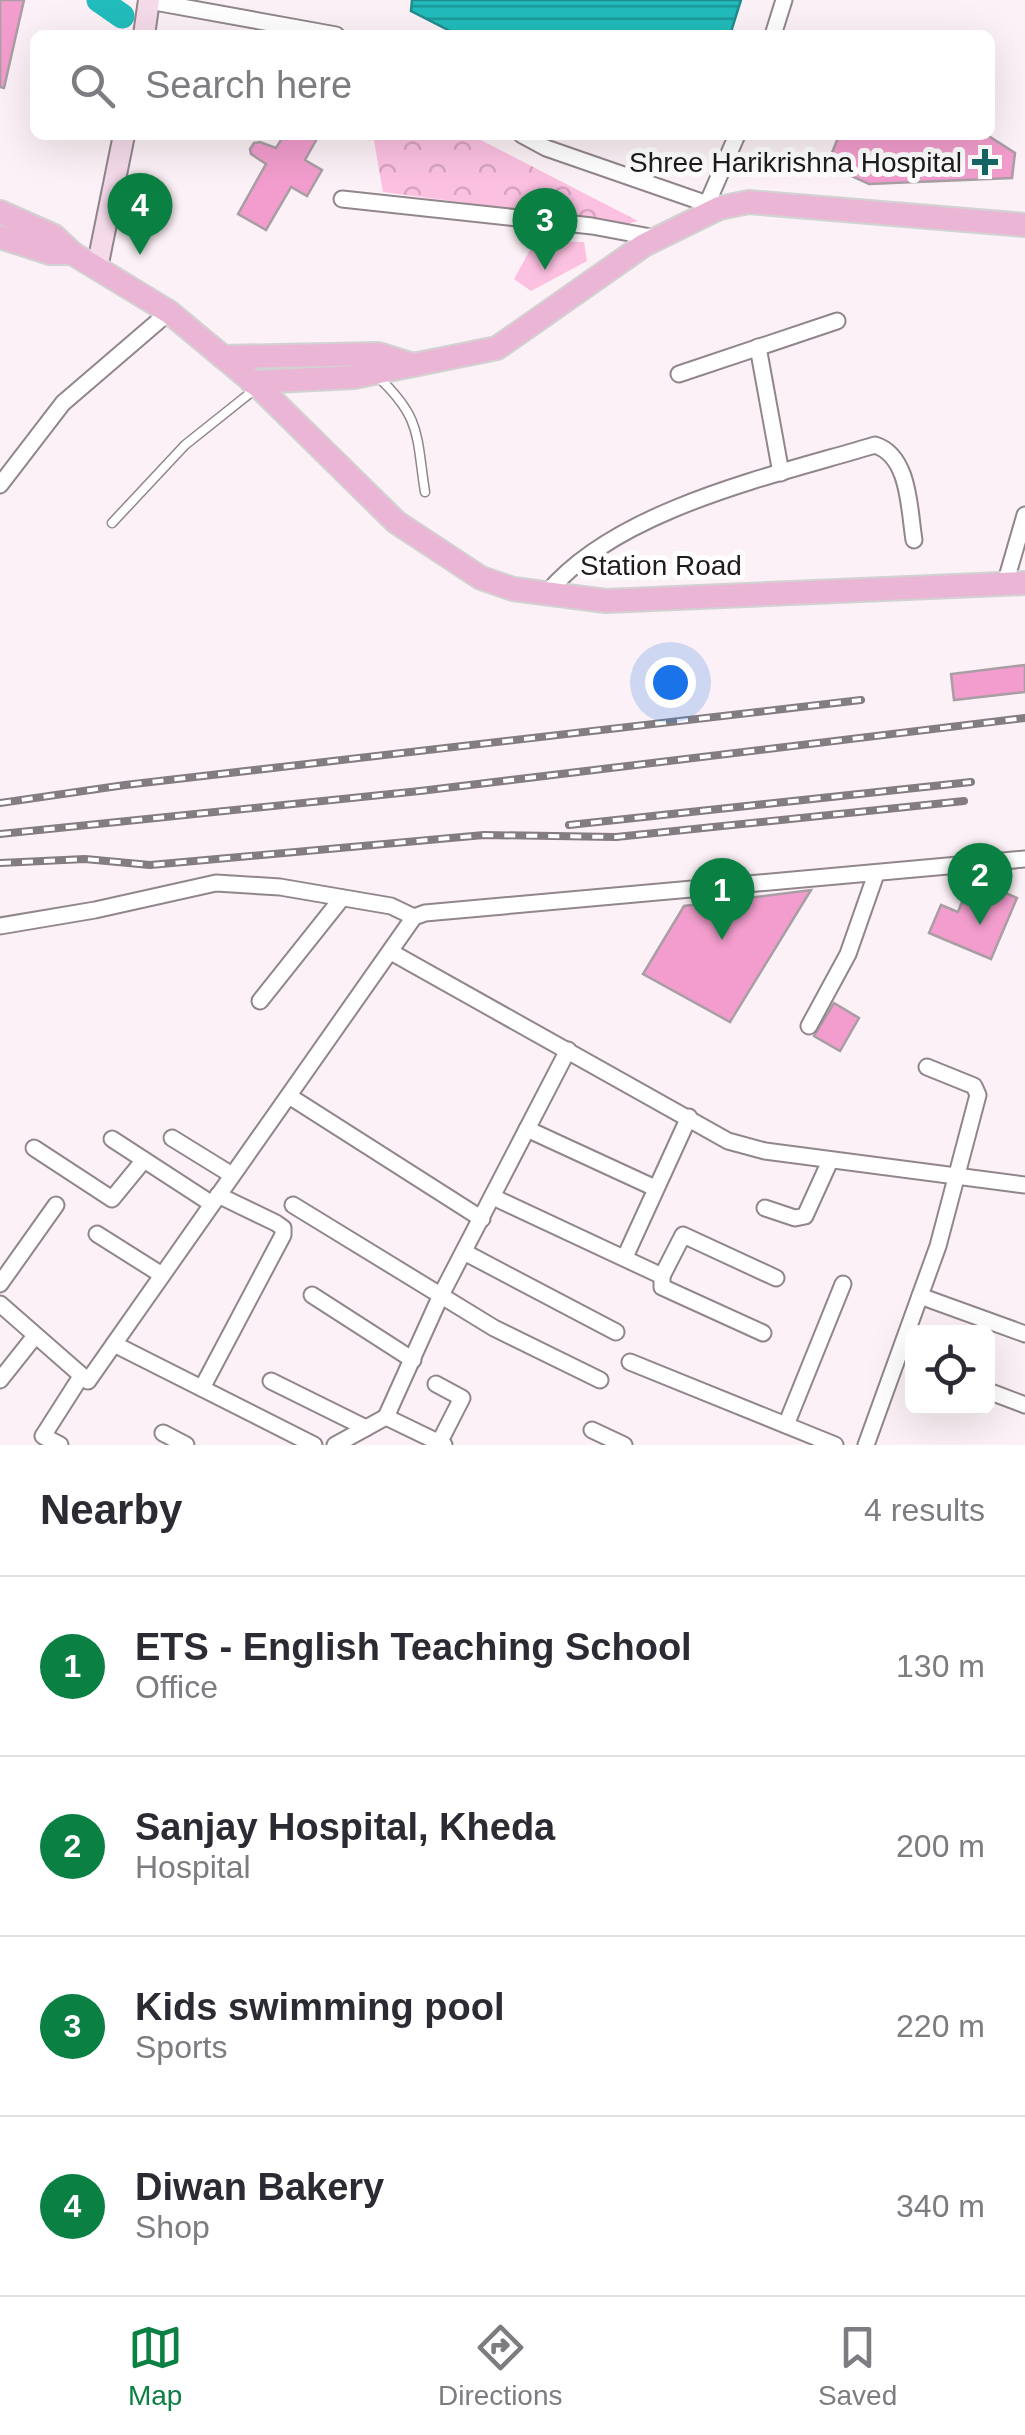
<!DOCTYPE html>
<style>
:root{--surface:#fff;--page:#f7f7f7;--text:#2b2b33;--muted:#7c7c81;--line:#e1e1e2;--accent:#0b8043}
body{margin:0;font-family:Arial,sans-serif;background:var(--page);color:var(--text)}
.controls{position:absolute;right:30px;bottom:30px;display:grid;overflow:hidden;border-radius:15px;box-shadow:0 10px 40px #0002}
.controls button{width:90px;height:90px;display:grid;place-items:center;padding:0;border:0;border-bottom:2px solid var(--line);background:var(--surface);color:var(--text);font:50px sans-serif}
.you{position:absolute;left:670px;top:682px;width:35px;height:35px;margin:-25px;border:8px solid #fff;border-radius:50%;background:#1a73e8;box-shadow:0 0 0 15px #1a73e833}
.badge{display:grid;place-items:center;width:65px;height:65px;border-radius:50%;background:var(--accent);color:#fff;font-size:32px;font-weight:700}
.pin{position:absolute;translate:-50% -82px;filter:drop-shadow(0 2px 5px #0008)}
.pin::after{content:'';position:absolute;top:52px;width:35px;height:30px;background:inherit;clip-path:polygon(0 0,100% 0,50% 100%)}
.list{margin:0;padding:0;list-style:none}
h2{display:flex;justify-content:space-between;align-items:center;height:130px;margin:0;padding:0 40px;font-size:42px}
h2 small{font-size:32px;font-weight:400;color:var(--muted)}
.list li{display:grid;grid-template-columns:65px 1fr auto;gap:30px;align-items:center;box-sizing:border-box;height:180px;padding:0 40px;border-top:2px solid var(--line)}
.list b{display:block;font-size:38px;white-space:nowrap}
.list p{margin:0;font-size:32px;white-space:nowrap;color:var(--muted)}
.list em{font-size:32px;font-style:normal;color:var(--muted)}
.icon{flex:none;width:55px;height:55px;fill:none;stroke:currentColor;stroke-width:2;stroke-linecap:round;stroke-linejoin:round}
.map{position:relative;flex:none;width:1025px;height:1445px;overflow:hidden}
.search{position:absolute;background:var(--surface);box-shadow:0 10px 40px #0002;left:30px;right:30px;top:30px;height:110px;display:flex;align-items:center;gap:25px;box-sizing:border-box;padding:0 35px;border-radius:15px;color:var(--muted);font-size:38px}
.sheet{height:850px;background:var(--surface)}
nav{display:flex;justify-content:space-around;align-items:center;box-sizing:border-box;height:140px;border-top:2px solid var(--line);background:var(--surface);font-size:28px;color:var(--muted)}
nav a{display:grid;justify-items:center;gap:5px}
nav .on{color:var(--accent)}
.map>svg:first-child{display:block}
</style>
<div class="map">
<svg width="1025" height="1445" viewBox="0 0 1025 1445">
<defs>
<pattern id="forest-crowns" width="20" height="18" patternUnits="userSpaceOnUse" patternTransform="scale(2.5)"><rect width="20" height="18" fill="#fcc1e1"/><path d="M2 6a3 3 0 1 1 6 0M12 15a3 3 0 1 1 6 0" fill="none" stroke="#d8a5c1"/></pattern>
<pattern id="water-rules" width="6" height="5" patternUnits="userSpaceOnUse" patternTransform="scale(2.5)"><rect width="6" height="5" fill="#22bcbc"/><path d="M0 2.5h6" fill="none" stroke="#1d9898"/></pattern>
</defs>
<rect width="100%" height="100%" fill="#fcf1f6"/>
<!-- grass -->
<polygon fill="#fcc1e1" points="535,241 584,242 587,261 531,291 514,279"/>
<!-- forest -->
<polygon fill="url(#forest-crowns)" points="373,135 471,135 638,221 627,224 383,192"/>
<!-- water -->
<polygon fill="url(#water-rules)" stroke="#218c8d" stroke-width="2.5" points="412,0 741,0 730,35 458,35 411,11"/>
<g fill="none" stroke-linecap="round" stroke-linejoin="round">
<!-- river -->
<polyline stroke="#22bcbc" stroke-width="25" points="99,0 122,16"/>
</g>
<!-- building -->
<g fill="#f29dcd" stroke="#a89ea3" stroke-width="2.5">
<polygon points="0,0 24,0 4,88 0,87"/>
<polygon points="284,135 319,135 305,160 322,170 307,196 291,187 266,230 238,214 266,164 251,154 250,149 254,143 260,142 276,148"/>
<polygon points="839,135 987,135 1015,153 1012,178 869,184 849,175 830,158"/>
<polygon points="1025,665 1025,692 954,700 951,674"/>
<polygon points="981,882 1017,898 991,959 929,933 941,905 958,912 964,897 973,901"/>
<polygon points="811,890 730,1022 643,974 684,906"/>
<polygon points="834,1003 859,1018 840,1051 814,1036"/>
</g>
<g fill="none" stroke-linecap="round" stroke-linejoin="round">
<defs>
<g id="lane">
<path d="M377 376C422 418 416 435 425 492"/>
<polyline points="112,523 185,445 254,390"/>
</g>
<g id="street">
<polyline points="149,1 336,35"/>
<polyline points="773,35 784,0"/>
<polyline points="522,135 546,148 719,208"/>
<polyline points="342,199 592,226 656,238"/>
<polyline points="707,204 737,135"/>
<polyline points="758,347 781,473"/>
<polyline points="679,374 837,321"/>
<polyline points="0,485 63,403 169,312"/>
<polyline points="1005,584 1025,515"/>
<path d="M547 593C617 509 772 476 875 445 910 456 909 510 914 540"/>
<polyline points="0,926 95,910 216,883 280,887 391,906 414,917"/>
<polyline points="391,952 728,1141 765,1151 1025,1185"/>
<polyline points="260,1001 342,898"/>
<polyline points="809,1026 848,954 876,874"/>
<polyline points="289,1096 482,1219"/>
<polyline points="527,1129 655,1188"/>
<polyline points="172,1138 232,1175"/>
<polyline points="112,1139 212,1204"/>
<polyline points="34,1148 112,1199 144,1160"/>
<polyline points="493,1197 662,1276 662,1287 763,1333"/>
<polyline points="293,1205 494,1328 600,1380"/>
<polyline points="765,1208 795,1218 805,1216 830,1161"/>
<polyline points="97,1234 162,1275"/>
<polyline points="464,1252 616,1332"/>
<polyline points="625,1257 689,1117"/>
<polyline points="662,1276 683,1235 776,1278"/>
<polyline points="0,1284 56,1205"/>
<polyline points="312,1295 413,1360"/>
<polyline points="920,1296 1025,1334"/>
<polyline points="0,1304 88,1381 414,917 425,913 1025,859"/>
<polyline points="114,1344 314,1445"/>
<polyline points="630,1362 835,1445"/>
<polyline points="0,1380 35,1336"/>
<polyline points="271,1381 366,1428 386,1417 444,1445"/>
<polyline points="436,1384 462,1398 439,1443"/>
<polyline points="202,1388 283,1235 283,1228 276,1223 218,1195"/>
<polyline points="988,1391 1025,1405"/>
<polyline points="386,1417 441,1295 568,1050"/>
<polyline points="786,1425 843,1284"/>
<polyline points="592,1430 624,1445"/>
<polyline points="163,1433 186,1445"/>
<polyline points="60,1445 43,1436 80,1378"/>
<polyline points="335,1445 366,1428"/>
<polyline points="866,1445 938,1246 978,1095 974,1086 927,1067"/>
</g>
<g id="secondary">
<polyline points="144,35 149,0"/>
<polyline points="97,268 124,135"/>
</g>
<g id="primary">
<polyline points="0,212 54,236 72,253 169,312 258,386 396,522 481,578 513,589 606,601 1025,583"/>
<polyline points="0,237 50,253 72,253"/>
<polyline points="223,357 378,354 410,364"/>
<polyline points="252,382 354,377 497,348 644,245 719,208 749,202 1025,225"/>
</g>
</defs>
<!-- lane casing -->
<use href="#lane" stroke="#90868b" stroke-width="11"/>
<!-- street casing -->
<use href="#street" stroke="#90868b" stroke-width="19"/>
<!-- secondary casing -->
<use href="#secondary" stroke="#90868b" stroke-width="24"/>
<!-- primary casing -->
<use href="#primary" stroke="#d2d2d2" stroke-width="26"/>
<!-- lane -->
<use href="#lane" stroke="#fff" stroke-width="8"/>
<!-- street -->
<use href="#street" stroke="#fff" stroke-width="15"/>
<!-- secondary -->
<use href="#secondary" stroke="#f5dbea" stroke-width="20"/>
<!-- primary -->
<use href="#primary" stroke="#ebb6d5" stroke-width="22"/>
<defs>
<g id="rail">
<polyline points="0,803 125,785 861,700"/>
<polyline points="569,825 971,782"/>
<polyline points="0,834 420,791 1025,718"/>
<polyline points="0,863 85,859 150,865 484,835 616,837 964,801"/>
</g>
</defs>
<!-- rail casing -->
<use href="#rail" stroke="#837c80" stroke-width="8"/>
<!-- rail -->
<use href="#rail" stroke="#fff" stroke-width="4" stroke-dasharray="11" stroke-linecap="butt"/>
</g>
<!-- markers -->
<path fill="#166565" stroke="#fff" stroke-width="4" d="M980 147h10v10h10v10h-10v10h-10v-10h-10v-10h10z"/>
<g text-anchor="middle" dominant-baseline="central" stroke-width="10" stroke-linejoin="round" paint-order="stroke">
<!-- poi labels -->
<g font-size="28" fill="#201c1e" stroke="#fff" text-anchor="end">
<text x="962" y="162">Shree Harikrishna Hospital</text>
</g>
<!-- street labels -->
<g font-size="28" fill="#201c1e" stroke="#fff">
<text x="661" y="565">Station Road</text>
</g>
</g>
</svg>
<div class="controls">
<button><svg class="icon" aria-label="locate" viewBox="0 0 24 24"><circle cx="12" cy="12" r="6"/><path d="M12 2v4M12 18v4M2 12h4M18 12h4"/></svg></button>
</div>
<div class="you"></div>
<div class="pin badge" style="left:722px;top:940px">1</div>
<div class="pin badge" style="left:980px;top:925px">2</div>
<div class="pin badge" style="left:545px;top:270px">3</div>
<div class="pin badge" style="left:140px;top:255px">4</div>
<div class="search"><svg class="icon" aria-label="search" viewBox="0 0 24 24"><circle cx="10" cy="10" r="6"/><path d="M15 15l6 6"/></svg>Search here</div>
</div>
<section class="sheet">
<h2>Nearby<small>4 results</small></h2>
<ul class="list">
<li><span class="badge">1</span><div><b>ETS - English Teaching School</b><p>Office</p></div><em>130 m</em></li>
<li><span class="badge">2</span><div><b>Sanjay Hospital, Kheda</b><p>Hospital</p></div><em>200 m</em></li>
<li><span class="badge">3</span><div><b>Kids swimming pool</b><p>Sports</p></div><em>220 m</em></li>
<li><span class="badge">4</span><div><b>Diwan Bakery</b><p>Shop</p></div><em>340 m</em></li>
</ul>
</section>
<nav>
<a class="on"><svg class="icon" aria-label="map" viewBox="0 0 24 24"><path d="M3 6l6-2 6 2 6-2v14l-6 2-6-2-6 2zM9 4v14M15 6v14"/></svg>Map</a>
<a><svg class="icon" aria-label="directions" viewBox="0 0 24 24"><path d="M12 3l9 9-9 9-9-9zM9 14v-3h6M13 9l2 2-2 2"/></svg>Directions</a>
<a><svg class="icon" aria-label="saved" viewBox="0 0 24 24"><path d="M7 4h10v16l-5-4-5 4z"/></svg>Saved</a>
</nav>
